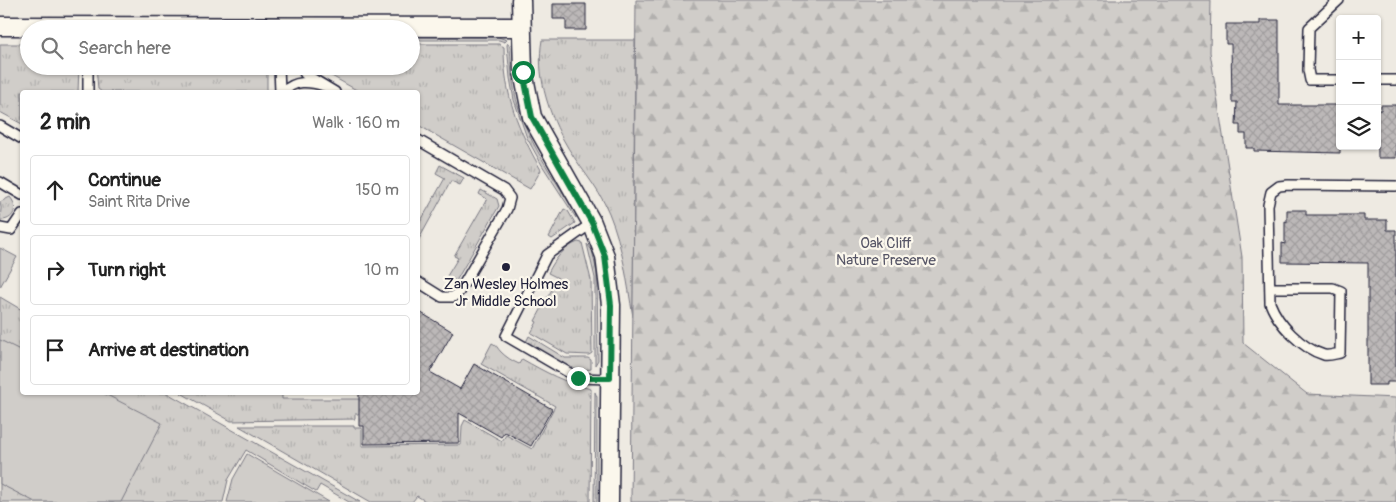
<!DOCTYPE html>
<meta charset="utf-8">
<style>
:root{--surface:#fff;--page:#f6f6f6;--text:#222;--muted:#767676;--line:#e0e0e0}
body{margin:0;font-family:Pangolin,sans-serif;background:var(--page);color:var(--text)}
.controls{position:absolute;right:15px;top:15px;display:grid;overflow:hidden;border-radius:5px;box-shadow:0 1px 4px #0004}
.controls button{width:45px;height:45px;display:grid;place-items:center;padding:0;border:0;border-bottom:1px solid var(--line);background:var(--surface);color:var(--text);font:25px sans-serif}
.stop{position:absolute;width:15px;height:15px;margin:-11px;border:4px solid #0b8043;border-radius:50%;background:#fff}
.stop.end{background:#0b8043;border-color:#fff;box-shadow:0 1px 5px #0008}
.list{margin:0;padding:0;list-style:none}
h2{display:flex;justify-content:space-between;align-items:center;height:65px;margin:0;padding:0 20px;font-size:21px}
h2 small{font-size:16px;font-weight:400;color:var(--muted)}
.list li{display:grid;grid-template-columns:32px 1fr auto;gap:15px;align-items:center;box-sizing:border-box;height:70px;margin:0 10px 10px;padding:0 10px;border:1px solid var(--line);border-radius:5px}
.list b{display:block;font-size:19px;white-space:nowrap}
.list p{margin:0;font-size:16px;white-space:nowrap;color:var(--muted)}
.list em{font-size:16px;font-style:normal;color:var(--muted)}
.icon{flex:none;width:28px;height:28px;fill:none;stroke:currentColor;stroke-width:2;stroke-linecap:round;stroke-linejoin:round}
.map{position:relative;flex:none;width:1396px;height:502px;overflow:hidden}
.search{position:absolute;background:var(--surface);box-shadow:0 1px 4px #0004;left:20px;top:20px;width:400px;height:55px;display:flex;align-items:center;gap:12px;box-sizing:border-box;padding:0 18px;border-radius:28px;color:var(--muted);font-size:19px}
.panel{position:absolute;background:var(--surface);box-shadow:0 1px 4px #0004;left:20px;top:90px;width:400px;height:305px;border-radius:5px}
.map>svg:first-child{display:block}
</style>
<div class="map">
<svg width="1396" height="502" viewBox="0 0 1396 502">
<defs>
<pattern id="grass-tufts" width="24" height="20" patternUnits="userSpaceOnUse" patternTransform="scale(1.25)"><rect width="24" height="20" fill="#d0cdc9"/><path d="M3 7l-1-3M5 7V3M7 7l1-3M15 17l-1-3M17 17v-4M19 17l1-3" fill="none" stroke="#b2b0ae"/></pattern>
<pattern id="forest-firs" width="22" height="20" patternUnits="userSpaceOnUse" patternTransform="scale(1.25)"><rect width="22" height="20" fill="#d0cdc9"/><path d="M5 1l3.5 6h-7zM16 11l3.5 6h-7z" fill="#b2b0ae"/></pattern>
<pattern id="building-cross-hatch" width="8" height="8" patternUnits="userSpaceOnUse" patternTransform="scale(1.25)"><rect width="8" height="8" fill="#bcb8b8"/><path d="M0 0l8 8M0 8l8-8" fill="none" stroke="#a19e9f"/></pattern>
</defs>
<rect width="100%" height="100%" fill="#eeeae2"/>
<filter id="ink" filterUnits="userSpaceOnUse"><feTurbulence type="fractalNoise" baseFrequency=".02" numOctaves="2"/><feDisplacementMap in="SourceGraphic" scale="10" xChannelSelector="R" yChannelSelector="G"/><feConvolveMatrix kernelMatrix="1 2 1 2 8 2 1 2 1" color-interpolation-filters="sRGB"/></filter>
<g filter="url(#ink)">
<!-- grass -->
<g fill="url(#grass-tufts)" stroke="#797882">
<polygon points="411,37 498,37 507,40 505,42 499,40 411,40"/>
<path d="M542 40H635L633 317C627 281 623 247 609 213 598 186 576 164 563 139 547 109 536 73 542 40Z"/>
<path d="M508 43 510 47C511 59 511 70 513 82 519 130 550 172 575 211L576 218 542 165 527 138 514 100 510 78 507 45Z"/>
<polygon points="0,44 29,44 29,66 79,66 78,92 22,92 22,124 0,112"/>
<path d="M411 44H499L504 47C504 96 518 129 541 170L530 189 418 125V92H360L314 66H411Z"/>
<polygon points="96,66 267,66 267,92 102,92 98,89"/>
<polygon points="440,165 464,178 460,185 451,181 418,241 418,226 445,178 436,173"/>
<polygon points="481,190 497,199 499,206 456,281 447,276 458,258 454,256 487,199 479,194"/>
<path d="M10 197C19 207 14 221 0 220L1 208 0 202Z"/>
<polygon points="564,209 568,211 575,223 552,239 549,237"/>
<path d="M578 242 582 243 591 280 592 353 589 355 567 354 531 333 537 322 535 321 558 278 548 273C555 259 564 247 578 242Z"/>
<polygon points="587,244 592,250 597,273 598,360 595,365 595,278"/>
<polygon points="0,297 22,310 22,392 167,393 360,502 349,502 320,485 316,492 246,450 228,480 223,502 0,502"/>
<path d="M529 336 565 358H588L591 360V369C572 375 542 352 526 342Z"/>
<path d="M492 343C497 345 497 348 501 352 506 357 512 361 519 364L522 359C545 372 565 383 591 389L590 502H427L417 496 412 502H371L239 426H354V428H362V446L461 445 462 426 465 420 502 441 506 435 532 449 555 406 481 364Z"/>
<polygon points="282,392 282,399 389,399 390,414 355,414 355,419 231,421 181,393"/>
<polygon points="595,392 597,397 597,502 594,502"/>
</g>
<!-- forest -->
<polygon fill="url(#forest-firs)" stroke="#797882" points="636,0 1211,0 1210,52 1242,257 1243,343 1307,394 1396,398 1396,502 631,502"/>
<!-- pitch -->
<g fill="#d0cdc9" stroke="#797882">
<polygon points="0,248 17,257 0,287"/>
<polygon points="0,340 22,351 22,392 103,393 162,423 121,502 35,502 0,484"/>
<polygon points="247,454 329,502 227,502 233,479"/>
</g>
<!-- building -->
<g fill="url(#building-cross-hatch)" stroke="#22223b">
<polygon points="553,4 586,4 586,30 566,30 566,19 553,19"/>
<polygon points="1260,20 1279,20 1279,105 1340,105 1340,153 1254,151 1254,148 1246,148 1246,134 1240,134 1240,125 1236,125 1237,102 1232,102 1231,44 1226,44 1226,24 1260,24"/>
<polygon points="1381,105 1396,105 1396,158 1378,158 1377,110 1381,110"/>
<polygon points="1287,210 1306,210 1306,215 1364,215 1364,220 1387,220 1387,230 1396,230 1396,382 1387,382 1387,385 1368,385 1368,263 1282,262 1282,243 1285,244 1285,221 1287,222"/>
<polygon points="418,311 453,332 430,372 460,389 474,364 552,409 531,446 505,432 501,437 459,413 459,443 364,444 364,426 359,426 359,392 418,392"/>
</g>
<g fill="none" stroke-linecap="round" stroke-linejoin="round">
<defs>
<g id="lane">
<polyline points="1339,0 1309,28 1308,70 1310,80 1340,80"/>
<polyline points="88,66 88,92"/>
<polyline points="279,66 280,92"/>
<polyline points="300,66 305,74 335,92"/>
<polyline points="1377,80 1396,80"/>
<path d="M283 92C295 80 308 81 324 86"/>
<polyline points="0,126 22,139"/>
<polyline points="418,140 504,190 510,198 507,209 459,292 453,297 442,297 418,282"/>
<polyline points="0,182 22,195"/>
<polyline points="592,223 547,255 506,336 578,378 610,379"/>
<polyline points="0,228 11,230 22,214"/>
<path d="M1270 288H1333L1341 291 1340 353C1335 354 1329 356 1324 355 1301 348 1278 324 1270 303L1268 205 1271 192 1279 186 1288 185 1396 186"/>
</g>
<g id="street">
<polyline points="521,0 523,72 532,117 592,223 605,256 611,305 609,502"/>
<polyline points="0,26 521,27"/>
</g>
</defs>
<!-- lane casing -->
<use href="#lane" stroke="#22223b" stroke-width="12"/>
<!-- street casing -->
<use href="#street" stroke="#22223b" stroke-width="21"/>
<!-- lane -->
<use href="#lane" stroke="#fbf7ec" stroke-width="9"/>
<!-- street -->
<use href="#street" stroke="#fbf7ec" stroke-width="18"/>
</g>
</g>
<g fill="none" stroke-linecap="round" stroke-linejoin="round" filter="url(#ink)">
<!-- route -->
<polyline stroke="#0b8043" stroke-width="6" points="523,72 532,117 592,223 605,256 611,305 610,378 578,378"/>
</g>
<!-- markers -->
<circle fill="#22223b" stroke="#fbf7ec" stroke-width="2" cx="506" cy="267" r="5"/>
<g text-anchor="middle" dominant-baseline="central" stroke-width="4.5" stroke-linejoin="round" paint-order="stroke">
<!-- park labels -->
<g font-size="15" fill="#565566" stroke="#fbf7ec">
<text x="886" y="243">Oak Cliff<tspan x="886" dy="17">Nature Preserve</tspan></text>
</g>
<!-- poi labels -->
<g font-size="15" fill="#22223b" stroke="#fbf7ec">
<text x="506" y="284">Zan Wesley Holmes<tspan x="506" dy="17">Jr Middle School</tspan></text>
</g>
</g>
</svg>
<div class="controls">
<button>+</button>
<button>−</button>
<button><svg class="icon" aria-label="layers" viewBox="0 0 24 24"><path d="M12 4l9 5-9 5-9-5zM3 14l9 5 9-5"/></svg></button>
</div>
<div class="stop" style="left:523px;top:72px"></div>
<div class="stop end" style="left:578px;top:378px"></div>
<div class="search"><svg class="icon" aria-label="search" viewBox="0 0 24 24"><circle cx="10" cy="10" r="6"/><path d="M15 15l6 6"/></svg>Search here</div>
<section class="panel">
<h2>2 min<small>Walk · 160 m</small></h2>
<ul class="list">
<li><svg class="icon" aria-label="ahead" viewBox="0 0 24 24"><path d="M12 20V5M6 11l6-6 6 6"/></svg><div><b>Continue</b><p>Saint Rita Drive</p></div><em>150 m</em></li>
<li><svg class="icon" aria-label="right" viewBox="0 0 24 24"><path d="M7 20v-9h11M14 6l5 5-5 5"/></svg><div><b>Turn right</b></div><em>10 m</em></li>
<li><svg class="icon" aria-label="arrive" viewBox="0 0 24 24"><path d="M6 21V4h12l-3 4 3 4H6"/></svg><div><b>Arrive at destination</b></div></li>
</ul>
</section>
</div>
